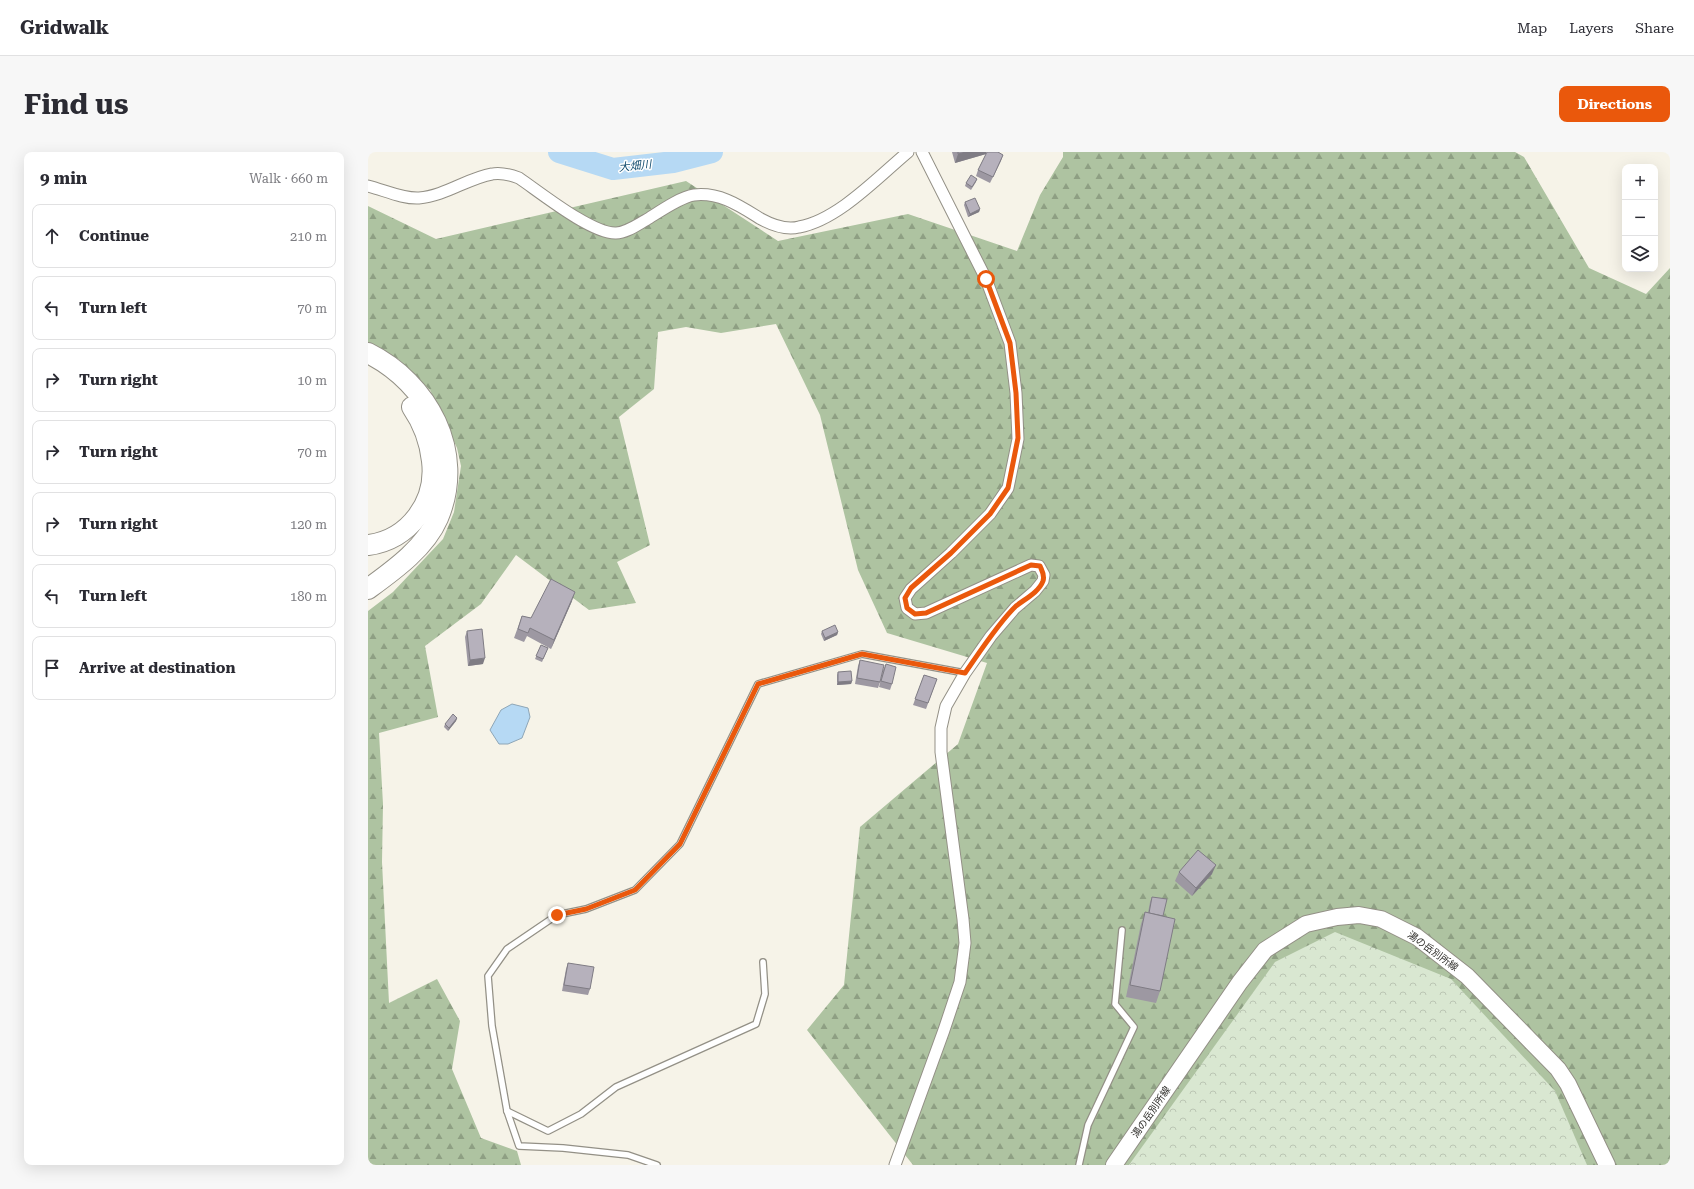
<!DOCTYPE html>
<meta charset="utf-8">
<style>
:root{--surface:#fff;--page:#f7f7f7;--text:#2b2b33;--muted:#7c7c81;--line:#e1e1e2;--accent:#ea580c}
body{margin:0;font-family:"Roboto Serif","Noto Sans JP",serif;background:var(--page);color:var(--text)}
.controls{position:absolute;right:12px;top:12px;display:grid;overflow:hidden;border-radius:8px;box-shadow:0 4px 16px #0002}
.controls button{width:36px;height:36px;display:grid;place-items:center;padding:0;border:0;border-bottom:1px solid var(--line);background:var(--surface);color:var(--text);font:20px sans-serif}
.stop{position:absolute;width:12px;height:12px;margin:-9px;border:3px solid #ea580c;border-radius:50%;background:#fff}
.stop.end{background:#ea580c;border-color:#fff;box-shadow:0 1px 4px #0008}
.list{margin:0;padding:0;list-style:none}
h2{display:flex;justify-content:space-between;align-items:center;height:52px;margin:0;padding:0 16px;font-size:17px}
h2 small{font-size:13px;font-weight:400;color:var(--muted)}
.list li{display:grid;grid-template-columns:26px 1fr auto;gap:12px;align-items:center;box-sizing:border-box;height:64px;margin:0 8px 8px;padding:0 8px;border:1px solid var(--line);border-radius:8px}
.list b{display:block;font-size:15px;white-space:nowrap}
.list em{font-size:13px;font-style:normal;color:var(--muted)}
.icon{flex:none;width:22px;height:22px;fill:none;stroke:currentColor;stroke-width:2;stroke-linecap:round;stroke-linejoin:round}
.map{position:relative;flex:none;width:1302px;height:1013px;overflow:hidden;border-radius:8px}
header{display:flex;align-items:center;gap:24px;box-sizing:border-box;height:56px;padding:0 20px;background:var(--surface);border-bottom:1px solid var(--line)}
header strong{font-size:19px}
nav{display:flex;gap:22px;margin-inline-start:auto;font-size:14px}
.intro{display:flex;align-items:center;justify-content:space-between;box-sizing:border-box;height:96px;padding:0 24px}
h1{margin:0;font-size:28px}
.button{padding:10px 18px;border-radius:8px;background:var(--accent);color:#fff;font-size:14px;font-weight:700}
main{display:flex;gap:24px;padding:0 24px}
aside{flex:1;background:var(--surface);border-radius:8px;box-shadow:0 4px 16px #0002}
.map>svg:first-child{display:block}
</style>
<header>
<strong>Gridwalk</strong>
<nav><a>Map</a><a>Layers</a><a>Share</a></nav>
</header>
<div class="intro"><h1>Find us</h1><a class="button">Directions</a></div>
<main>
<aside>
<h2>9 min<small>Walk · 660 m</small></h2>
<ul class="list">
<li><svg class="icon" aria-label="ahead" viewBox="0 0 24 24"><path d="M12 20V5M6 11l6-6 6 6"/></svg><div><b>Continue</b></div><em>210 m</em></li>
<li><svg class="icon" aria-label="left" viewBox="0 0 24 24"><path d="M17 20v-9H6M10 6l-5 5 5 5"/></svg><div><b>Turn left</b></div><em>70 m</em></li>
<li><svg class="icon" aria-label="right" viewBox="0 0 24 24"><path d="M7 20v-9h11M14 6l5 5-5 5"/></svg><div><b>Turn right</b></div><em>10 m</em></li>
<li><svg class="icon" aria-label="right" viewBox="0 0 24 24"><path d="M7 20v-9h11M14 6l5 5-5 5"/></svg><div><b>Turn right</b></div><em>70 m</em></li>
<li><svg class="icon" aria-label="right" viewBox="0 0 24 24"><path d="M7 20v-9h11M14 6l5 5-5 5"/></svg><div><b>Turn right</b></div><em>120 m</em></li>
<li><svg class="icon" aria-label="left" viewBox="0 0 24 24"><path d="M17 20v-9H6M10 6l-5 5 5 5"/></svg><div><b>Turn left</b></div><em>180 m</em></li>
<li><svg class="icon" aria-label="arrive" viewBox="0 0 24 24"><path d="M6 21V4h12l-3 4 3 4H6"/></svg><div><b>Arrive at destination</b></div></li>
</ul>
</aside>
<div class="map">
<svg width="1302" height="1013" viewBox="0 0 1302 1013">
<defs>
<pattern id="forest-firs" width="22" height="20" patternUnits="userSpaceOnUse"><rect width="22" height="20" fill="#aec3a1"/><path d="M5 1l3.5 6h-7zM16 11l3.5 6h-7z" fill="#8e9f83"/></pattern>
<pattern id="park-crowns" width="20" height="18" patternUnits="userSpaceOnUse"><rect width="20" height="18" fill="#d9e7d1"/><path d="M2 6a3 3 0 1 1 6 0M12 15a3 3 0 1 1 6 0" fill="none" stroke="#bbc6b4"/></pattern>
</defs>
<rect width="100%" height="100%" fill="#f6f3e8"/>
<!-- forest -->
<polygon fill="url(#forest-firs)" points="695,0 1147,0 1156,5 1221,116 1278,142 1302,116 1302,1013 545,1013 439,878 476,833 492,675 590,592 619,511 519,481 490,418 452,263 408,172 353,181 318,175 290,180 286,237 251,265 282,393 249,410 268,451 221,458 148,403 113,452 57,494 70,565 11,581 15,652 14,710 21,851 69,827 92,869 84,917 113,986 149,999 153,1013 0,1013 0,459 25,440 75,387 86,360 93,314 89,296 62,238 30,207 0,194 0,54 68,87 318,29 410,89 540,62 649,99 672,43 695,5"/>
<!-- park -->
<polygon fill="url(#park-crowns)" points="967,780 1083,827 1187,939 1219,1013 761,1013 907,810"/>
<!-- water -->
<polygon fill="#b6d9f4" stroke="#8ea6b7" points="144,552 160,556 162,565 154,586 140,592 131,592 122,578 133,558"/>
<g fill="none" stroke-linecap="round" stroke-linejoin="round">
<!-- river -->
<polyline stroke="#b6d9f4" stroke-width="22" points="191,0 245,17 305,10 344,0"/>
<defs>
<g id="service">
<polyline points="139,959 180,979 213,962 248,935 388,872 397,842 395,810"/>
<polyline points="289,1013 260,1003 195,996 151,994 139,959 124,874 120,824 139,797 189,763 218,757 267,738 312,692 390,532 494,502 597,521"/>
<polyline points="711,1013 720,973 766,875 747,852 754,778"/>
</g>
<g id="minor">
<path d="M0 34C16 38 35 47 51 46 77 44 100 26 124 22 133 20 143 23 151 26 173 41 224 82 248 81 258 81 269 73 278 68 291 60 312 45 326 43 352 40 372 54 393 67 404 73 419 78 431 75 470 68 510 25 540 0"/>
<polyline points="527,1013 576,878 592,830 597,791 595,767 573,600 573,576 578,554 597,521 623,484 647,456 667,439 675,429 676,423 671,414 663,413 558,461 547,462 539,456 537,446 543,437 583,401 622,362 640,336 650,287 648,241 642,191 618,127 554,0"/>
</g>
<polyline id="secondary" points="746,1013 872,830 897,798 938,772 969,765 991,763 1013,767 1049,785 1099,824 1190,917 1200,932 1239,1013"/>
<g id="motorway">
<path d="M0 201C60 231 98 300 70 366 57 396 26 418 0 437"/>
<path d="M0 393C41 388 69 350 64 309 62 290 55 271 44 255"/>
</g>
</defs>
<!-- service casing -->
<use href="#service" stroke="#939086" stroke-width="8"/>
<!-- minor casing -->
<use href="#minor" stroke="#939086" stroke-width="13"/>
<!-- secondary casing -->
<use href="#secondary" stroke="#939086" stroke-width="18"/>
<!-- motorway casing -->
<use href="#motorway" stroke="#939086" stroke-width="22"/>
<!-- service -->
<use href="#service" stroke="#fff" stroke-width="5.5"/>
<!-- minor -->
<use href="#minor" stroke="#fff" stroke-width="11"/>
<!-- secondary -->
<use href="#secondary" stroke="#fff" stroke-width="16"/>
<!-- motorway -->
<use href="#motorway" stroke="#fff" stroke-width="20"/>
</g>
<!-- wall -->
<g fill="#9d98a2">
<polygon points="584,0 618,0 618,2 587,11"/>
<polygon points="619,0 631,0 631,1 635,3 633,9 622,31 608,24 610,18"/>
<polygon points="609,27 608,30 603,38 597,34 598,31"/>
<polygon points="597,50 612,57 611,60 600,65 596,53"/>
<polygon points="204,449 183,497 159,484 156,490 146,486 154,464 163,466"/>
<polygon points="99,479 115,512 100,514 97,485"/>
<polygon points="454,479 470,480 469,483 456,489 453,482"/>
<polygon points="173,493 180,496 174,510 167,507"/>
<polygon points="492,508 512,530 510,536 487,532 490,514"/>
<polygon points="518,512 524,532 522,538 511,535 515,518"/>
<polygon points="470,520 484,529 483,532 469,533 469,523"/>
<polygon points="556,523 569,527 558,557 545,553"/>
<polygon points="89,566 88,569 80,579 76,575 77,572"/>
<polygon points="811,720 844,722 824,744 807,729"/>
<polygon points="784,745 795,764 792,839 788,851 758,845 773,772 777,760 780,761 782,750"/>
<polygon points="200,811 222,837 220,843 194,839 198,817"/>
</g>
<!-- shaded-wall -->
<g fill="#7f7c84">
<polygon points="598,0 618,0 618,2 587,11 590,2"/>
<polygon points="612,57 611,60 600,65 602,62"/>
<polygon points="207,440 204,449 183,497 186,488"/>
<polygon points="470,480 469,483 456,489 457,486"/>
<polygon points="117,506 115,512 100,514 102,508"/>
<polygon points="484,529 483,532 469,533 470,530"/>
<polygon points="89,566 88,569 80,579 81,576"/>
<polygon points="848,713 844,722 824,744 828,736"/>
</g>
<!-- building -->
<g fill="#b6b1bc" stroke="#7f7c84">
<polygon points="590,0 598,0 590,2"/>
<polygon points="619,0 630,0 635,3 625,25 610,18"/>
<polygon points="603,23 609,27 604,35 598,31"/>
<polygon points="607,46 612,57 602,62 597,50"/>
<polygon points="183,427 207,440 186,488 162,476 160,481 150,477 154,464 163,466"/>
<polygon points="467,473 470,480 457,486 454,479"/>
<polygon points="114,477 117,506 102,508 99,479"/>
<polygon points="173,493 180,496 175,507 168,504"/>
<polygon points="492,508 516,513 512,530 489,526"/>
<polygon points="518,512 528,515 524,532 513,529"/>
<polygon points="483,519 484,529 470,530 470,520"/>
<polygon points="556,523 569,527 560,551 547,547"/>
<polygon points="85,562 89,566 81,576 77,572"/>
<polygon points="830,698 848,713 828,736 811,720"/>
<polygon points="784,745 799,747 795,764 781,761"/>
<polygon points="777,760 807,767 792,839 762,833"/>
<polygon points="200,811 226,815 222,837 196,833"/>
</g>
<g fill="none" stroke-linecap="round" stroke-linejoin="round">
<!-- route -->
<path stroke="#ea580c" stroke-width="5" d="M189 763 218 757 267 738 312 692 390 532 494 502 597 521C611 501 631 470 648 454 657 447 671 440 675 429 677 423 674 419 672 414L663 413 558 461 547 462 539 456 537 446 543 436 583 401 622 362 640 336 650 286 648 241 642 191 618 127"/>
</g>
<g text-anchor="middle" dominant-baseline="central" stroke-width="3" stroke-linejoin="round" paint-order="stroke">
<!-- street labels -->
<g font-size="10" fill="#2f2e2a" stroke="#fff">
<text transform="translate(1065 799) rotate(36)">湯の岳別所線</text>
<text transform="translate(783 960) rotate(-55)">湯の岳別所線</text>
</g>
<!-- water labels -->
<g font-size="11" font-style="italic" fill="#0e496c" stroke="#fff">
<text transform="translate(267 14) rotate(-6)">大畑川</text>
</g>
</g>
</svg>
<div class="controls">
<button>+</button>
<button>−</button>
<button><svg class="icon" aria-label="layers" viewBox="0 0 24 24"><path d="M12 4l9 5-9 5-9-5zM3 14l9 5 9-5"/></svg></button>
</div>
<div class="stop" style="left:618px;top:127px"></div>
<div class="stop end" style="left:189px;top:763px"></div>
</div>
</main>
